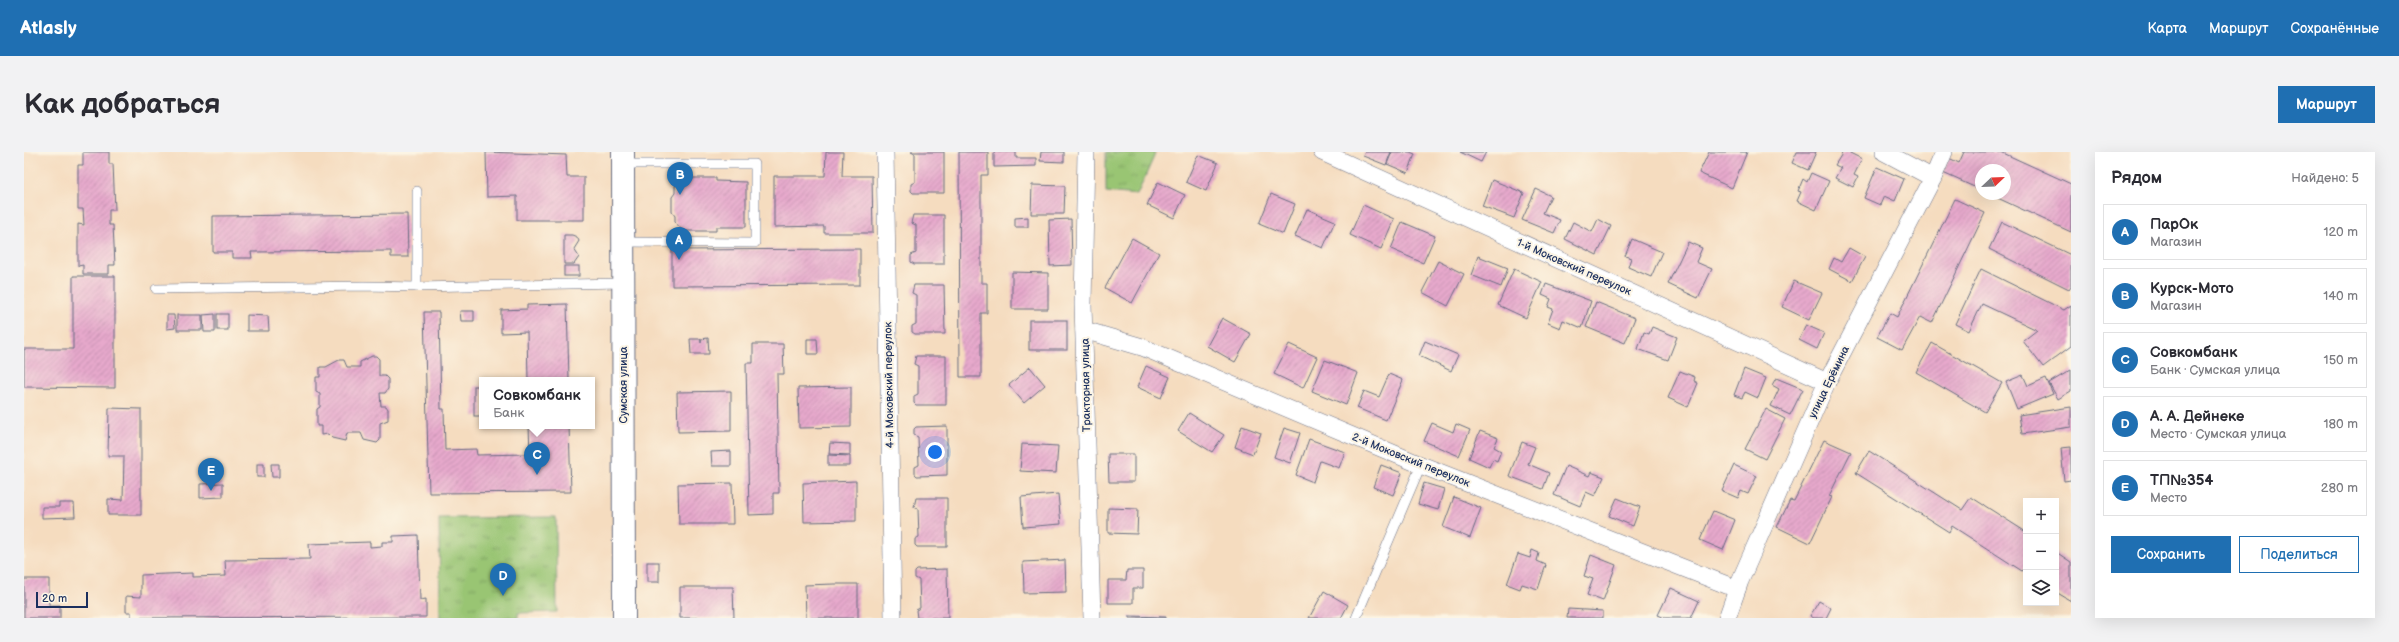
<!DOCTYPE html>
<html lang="ru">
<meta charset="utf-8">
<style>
:root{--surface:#fff;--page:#f2f2f3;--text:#2b2b33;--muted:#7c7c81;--line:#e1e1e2;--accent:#1f6fb2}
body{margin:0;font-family:"Balsamiq Sans",sans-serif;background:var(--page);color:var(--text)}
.controls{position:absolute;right:12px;bottom:12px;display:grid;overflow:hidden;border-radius:0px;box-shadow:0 4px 16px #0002}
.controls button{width:36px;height:36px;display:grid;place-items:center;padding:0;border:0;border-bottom:1px solid var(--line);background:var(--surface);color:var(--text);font:20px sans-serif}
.compass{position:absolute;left:1951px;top:12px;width:36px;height:36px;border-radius:50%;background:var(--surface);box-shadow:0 4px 16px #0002;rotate:67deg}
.scale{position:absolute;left:12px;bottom:10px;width:52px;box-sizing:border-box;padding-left:4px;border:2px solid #1b2f5e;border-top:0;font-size:11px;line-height:14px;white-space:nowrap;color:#1b2f5e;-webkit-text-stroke:3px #fcf5e5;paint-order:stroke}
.you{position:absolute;left:911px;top:300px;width:14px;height:14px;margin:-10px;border:3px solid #fff;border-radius:50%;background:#1a73e8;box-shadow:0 0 0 6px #1a73e833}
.badge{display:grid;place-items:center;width:26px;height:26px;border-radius:50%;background:var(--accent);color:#fff;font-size:13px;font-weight:700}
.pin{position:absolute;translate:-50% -33px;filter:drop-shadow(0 1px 2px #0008)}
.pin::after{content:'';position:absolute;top:21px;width:14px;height:12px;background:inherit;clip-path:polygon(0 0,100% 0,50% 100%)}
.popup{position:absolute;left:455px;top:225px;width:116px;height:52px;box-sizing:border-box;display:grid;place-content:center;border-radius:0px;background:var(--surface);filter:drop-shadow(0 1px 3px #0005);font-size:13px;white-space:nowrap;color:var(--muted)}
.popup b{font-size:15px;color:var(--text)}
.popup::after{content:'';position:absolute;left:50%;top:100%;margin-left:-8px;border:8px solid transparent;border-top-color:var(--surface)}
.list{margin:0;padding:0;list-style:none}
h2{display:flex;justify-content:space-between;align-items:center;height:52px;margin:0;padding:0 16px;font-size:17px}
h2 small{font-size:13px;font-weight:400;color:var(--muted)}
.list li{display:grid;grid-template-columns:26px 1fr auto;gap:12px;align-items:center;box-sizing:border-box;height:56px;margin:0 8px 8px;padding:0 8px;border:1px solid var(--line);border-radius:0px}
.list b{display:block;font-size:15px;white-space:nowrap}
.list p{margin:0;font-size:13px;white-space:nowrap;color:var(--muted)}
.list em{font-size:13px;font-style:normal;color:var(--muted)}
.actions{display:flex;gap:8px;padding:12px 16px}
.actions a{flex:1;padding:9px 0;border:1px solid var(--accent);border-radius:0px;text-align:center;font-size:14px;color:var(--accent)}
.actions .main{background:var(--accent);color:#fff}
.icon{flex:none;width:22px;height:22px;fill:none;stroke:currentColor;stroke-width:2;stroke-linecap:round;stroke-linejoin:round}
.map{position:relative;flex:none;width:2047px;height:466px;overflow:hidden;border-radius:0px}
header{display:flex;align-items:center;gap:24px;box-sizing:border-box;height:56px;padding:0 20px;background:var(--accent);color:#fff}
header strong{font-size:19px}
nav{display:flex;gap:22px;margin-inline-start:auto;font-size:14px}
.intro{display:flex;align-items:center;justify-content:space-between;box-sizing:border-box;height:96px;padding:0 24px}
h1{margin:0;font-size:28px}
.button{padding:10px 18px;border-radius:0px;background:var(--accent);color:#fff;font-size:14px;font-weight:700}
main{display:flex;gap:24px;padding:0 24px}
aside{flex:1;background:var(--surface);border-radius:0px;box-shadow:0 4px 16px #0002}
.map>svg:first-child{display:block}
</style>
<header>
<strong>Atlasly</strong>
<nav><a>Карта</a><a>Маршрут</a><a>Сохранённые</a></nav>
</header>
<div class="intro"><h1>Как добраться</h1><a class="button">Маршрут</a></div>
<main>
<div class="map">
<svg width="2047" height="466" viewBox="0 0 2047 466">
<defs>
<pattern id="grass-tufts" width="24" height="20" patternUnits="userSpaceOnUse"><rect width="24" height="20" fill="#99c573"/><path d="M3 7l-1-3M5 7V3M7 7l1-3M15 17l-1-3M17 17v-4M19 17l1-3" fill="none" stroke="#7ca062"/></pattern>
<pattern id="building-hatch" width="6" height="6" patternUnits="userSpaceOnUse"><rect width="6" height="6" fill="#e7a9cc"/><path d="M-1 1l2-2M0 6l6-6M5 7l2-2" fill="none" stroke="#ba8aa9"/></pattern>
</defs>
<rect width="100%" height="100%" fill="#fcf5e5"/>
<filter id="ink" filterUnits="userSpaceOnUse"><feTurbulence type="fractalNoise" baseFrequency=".025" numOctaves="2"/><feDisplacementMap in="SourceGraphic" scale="8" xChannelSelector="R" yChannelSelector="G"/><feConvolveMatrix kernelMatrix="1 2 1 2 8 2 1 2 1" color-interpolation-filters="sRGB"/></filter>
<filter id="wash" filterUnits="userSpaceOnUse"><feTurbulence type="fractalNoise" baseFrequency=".012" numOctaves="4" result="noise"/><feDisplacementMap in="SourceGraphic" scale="16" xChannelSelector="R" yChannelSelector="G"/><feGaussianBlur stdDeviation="0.9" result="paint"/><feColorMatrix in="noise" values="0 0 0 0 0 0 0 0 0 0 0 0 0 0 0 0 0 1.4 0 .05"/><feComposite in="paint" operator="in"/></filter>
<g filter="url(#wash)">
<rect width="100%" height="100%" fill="#f5dcbf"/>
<!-- grass -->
<g fill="url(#grass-tufts)" stroke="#5a7a68">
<polygon points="1082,0 1132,0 1113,43 1082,40"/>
<polygon points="532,365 533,460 494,461 494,466 416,466 415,366"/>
</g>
<g id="blocks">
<!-- building -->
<g fill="url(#building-hatch)">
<polygon points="59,0 85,0 85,12 89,12 91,58 85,58 85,73 89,73 91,113 85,113 85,122 59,122 59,113 54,114 54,72 60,73 59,57 54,57 54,13 59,13"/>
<polygon points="462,0 542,3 543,25 560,25 560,68 493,68 493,44 463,45"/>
<polygon points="802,0 819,0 818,24 848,24 849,81 800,81 800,74 750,75 750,24 801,24"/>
<polygon points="887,0 920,0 920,41 889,41 887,39 887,32 891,30 891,2"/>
<polygon points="935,0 964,0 964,23 957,23 957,131 963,131 963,161 957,161 957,225 936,225"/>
<polygon points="970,0 992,0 992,6 1012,6 1012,14 970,15"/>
<polygon points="1017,0 1040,0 1040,10 1016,9"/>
<polygon points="1341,0 1367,0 1362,13 1339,4"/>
<polygon points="1368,0 1386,0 1391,2 1384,21 1363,12"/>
<polygon points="1436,0 1462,0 1457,10"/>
<polygon points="1685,0 1723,0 1708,36 1675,21"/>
<polygon points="1773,0 1792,0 1784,18 1768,11"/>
<polygon points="1819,0 1824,0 1838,7 1830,23 1834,25 1829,35 1811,26 1817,16 1811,13"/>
<polygon points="1940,0 1977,0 2047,32 2047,80 1965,42 1981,42 1981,18 1957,18 1957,38 1919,21 1925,6 1935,11"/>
<polygon points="1174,3 1194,11 1182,39 1162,30"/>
<polygon points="1853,15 1880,27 1871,49 1860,44 1856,53 1840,46"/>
<polygon points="1787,21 1805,29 1792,58 1773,49 1777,40 1774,39 1779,27 1783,30"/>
<polygon points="661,26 692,26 692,29 722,30 722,75 692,75 692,79 659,79 651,70 651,64 648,60 648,45 651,41 651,34"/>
<polygon points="1468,28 1500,41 1490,66 1458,54"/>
<polygon points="1134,30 1161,43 1150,66 1123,53"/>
<polygon points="1008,33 1041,34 1040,62 1007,62"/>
<polygon points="1512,37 1527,44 1519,61 1536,68 1530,81 1498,68"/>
<polygon points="1247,42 1271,52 1259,82 1235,72"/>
<polygon points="1931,47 1961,61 1908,171 1896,165 1878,198 1853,185 1866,161 1873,165"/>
<polygon points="1339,53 1370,67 1357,97 1326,83"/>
<polygon points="1283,57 1311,69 1299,96 1271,84"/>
<polygon points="383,62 384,105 367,105 367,99 227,100 228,106 208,106 208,100 189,100 189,64"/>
<polygon points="889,63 920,63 920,112 890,112 887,110 887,103 892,101 892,73 887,71"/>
<polygon points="1004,65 1004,75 991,75 991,66"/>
<polygon points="1047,67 1048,113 1026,114 1025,68"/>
<polygon points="1574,67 1587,74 1573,103 1541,87 1549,70 1568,80"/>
<polygon points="1378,70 1411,84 1399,111 1367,97"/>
<polygon points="1978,70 2047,103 2047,134 2045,137 1965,97"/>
<polygon points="540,83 548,83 553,85 555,89 550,97 555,105 550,112 540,112"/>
<polygon points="1108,86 1135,101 1108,151 1081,136"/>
<polygon points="1608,87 1638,100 1627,125 1604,115 1607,106 1601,104"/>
<polygon points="1664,90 1678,96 1672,110 1688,117 1674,146 1644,132"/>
<polygon points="1825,96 1841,105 1828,129 1805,117 1810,106 1817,110"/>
<polygon points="836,97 836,133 648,134 648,98"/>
<polygon points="1454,104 1484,116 1477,135 1447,123"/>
<polygon points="1414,109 1440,122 1424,154 1398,140"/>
<rect x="540" y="114" width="15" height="10"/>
<polygon points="1490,117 1518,130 1502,166 1474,153"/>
<polygon points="1957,117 2040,158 2047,153 2047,194 2019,215 1999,189 2013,178 1958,152 1945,179 1931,172"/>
<polygon points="988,120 1024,121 1024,157 988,157"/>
<polygon points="49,124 91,124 91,236 0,235 0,197 49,197"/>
<polygon points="1770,129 1798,141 1785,168 1758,155"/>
<polygon points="1522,132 1567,149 1558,176 1539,168 1536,176 1524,171 1529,157 1524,155 1527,147 1518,143"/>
<polygon points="890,133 920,133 921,182 891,182 888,180 888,174 892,172 892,143 888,141"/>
<polygon points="1572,150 1611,166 1601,191 1562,175"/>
<polygon points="543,152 545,228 504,228 503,180 477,181 477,158 503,157 503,153"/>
<polygon points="436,159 450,159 450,169 437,169"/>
<polygon points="400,160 415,160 417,257 420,257 421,298 452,297 453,303 506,302 505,274 545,274 547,340 405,341"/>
<polygon points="191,162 191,180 180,180 179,163"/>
<rect x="193" y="162" width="11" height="16"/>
<polygon points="143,163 150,163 151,176 143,177"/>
<rect x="153" y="163" width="25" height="15"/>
<polygon points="223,163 244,164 245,179 223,179"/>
<polygon points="1198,166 1227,182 1211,210 1183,194"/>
<rect x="1005" y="168" width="38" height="30"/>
<polygon points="1782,173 1800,181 1793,197 1775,188"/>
<polygon points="1628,175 1653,185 1644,208 1614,197 1620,180 1625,182"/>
<polygon points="684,186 685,202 667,202 666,187 677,187 677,191 677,187"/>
<polygon points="783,187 793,187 794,202 783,202"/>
<polygon points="1401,189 1434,203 1427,219 1395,204"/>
<polygon points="1908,191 1978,231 1961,260 1892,220"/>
<polygon points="729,192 759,192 760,222 753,222 755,341 749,341 749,362 725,363 722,211 729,211"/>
<polygon points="1265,192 1293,205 1279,236 1250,222"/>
<polygon points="348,204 352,204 355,207 355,224 361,224 364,227 364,237 361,241 356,241 357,254 362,254 364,257 364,268 356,271 356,288 353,291 340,288 337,281 323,281 321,289 308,286 304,282 297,283 297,274 293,274 293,257 296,255 296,242 292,240 292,225 296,225 296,215 302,215 315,208 320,208 323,215 336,215 336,210"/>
<polygon points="892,204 922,204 922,253 892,253 890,251 890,244 894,242 894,214 890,212"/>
<polygon points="1301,208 1334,221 1322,253 1288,239"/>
<polygon points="1122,214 1146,225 1137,246 1113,235"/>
<polygon points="1006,215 1021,233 1000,251 985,233"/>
<polygon points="1720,217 1742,226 1734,246 1721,240 1718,246 1710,243"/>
<polygon points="2047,218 2047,239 2034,247 2025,231"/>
<polygon points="1656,219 1671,225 1670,229 1674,231 1664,255 1644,246"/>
<polygon points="1365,222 1379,228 1362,268 1333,256 1340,239 1355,245"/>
<polygon points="1999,223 2004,234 2022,226 2029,242 1993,257 1982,230"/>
<polygon points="1752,226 1779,237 1766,263 1747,254 1755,237 1748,233"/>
<rect x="450" y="234" width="8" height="30"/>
<polygon points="827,235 827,275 775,276 774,236"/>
<polygon points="707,239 707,279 654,280 653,240"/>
<polygon points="2047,255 2047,275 1998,282 1995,263"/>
<polygon points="85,256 117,257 117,363 84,363 84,347 99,348 100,304 84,304"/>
<polygon points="1742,257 1761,267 1741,307 1721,297"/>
<polygon points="1165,261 1200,283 1188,300 1154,279"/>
<polygon points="1408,271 1429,280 1432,272 1446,278 1435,304 1400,289"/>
<polygon points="923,274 923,323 893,324 891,322 891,315 895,313 894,285 890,283 890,277 892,275"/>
<polygon points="1218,274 1237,281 1229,302 1211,295"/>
<polygon points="1260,276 1276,281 1266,311 1250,305"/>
<polygon points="1456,279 1474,286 1470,295 1477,299 1473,309 1469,307 1465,315 1445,306"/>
<polygon points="1285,287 1321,300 1315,316 1296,309 1289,330 1272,323"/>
<polygon points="1800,288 1827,300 1805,344 1808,345 1786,391 1753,375 1766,348 1770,349"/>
<polygon points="1498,290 1511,295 1504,312 1525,321 1519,337 1485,324"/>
<polygon points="806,291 826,292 826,303 805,302"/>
<polygon points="998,292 1034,294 1032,321 996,319"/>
<polygon points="2047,295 2047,328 2040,329 2037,296"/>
<polygon points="707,299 707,314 688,314 687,300"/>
<polygon points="1845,299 1938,358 1947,345 2002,380 2002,413 1998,419 1928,374 1925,380 1832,321"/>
<polygon points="1084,302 1110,302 1110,330 1085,330"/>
<polygon points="804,303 826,304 826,314 804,314"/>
<rect x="233" y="312" width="7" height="13"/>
<polygon points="247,312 255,312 255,325 248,325"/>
<polygon points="1357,313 1378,321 1369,343 1349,335"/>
<polygon points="1710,313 1733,324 1724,342 1717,339 1714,346 1698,339"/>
<polygon points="1542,314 1565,324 1567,320 1580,325 1571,344 1562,340 1556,354 1530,343"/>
<polygon points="832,329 832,369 780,370 779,331"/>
<polygon points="199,331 199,345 176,346 176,332"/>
<polygon points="708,331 709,372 655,372 654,332"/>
<polygon points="1400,331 1420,337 1414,358 1394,352"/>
<polygon points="1034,342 1037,372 999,375 997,345"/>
<polygon points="1430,345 1457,356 1446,386 1419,375"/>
<polygon points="892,346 923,346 923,395 893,395 891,393 891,387 895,385 894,357 890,355"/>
<polygon points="1593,346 1616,355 1609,374 1585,364"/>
<polygon points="35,351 50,351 51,365 18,366 18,355 35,355"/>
<polygon points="1084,356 1114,357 1113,382 1084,381"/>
<polygon points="1689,359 1711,368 1699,398 1676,388"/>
<polygon points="394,383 396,448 402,447 402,465 107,466 107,460 102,460 102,444 117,445 117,423 169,421 169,425 202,424 201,408 286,407 285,392 346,390 346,395 358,394 358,390 369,390 369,384"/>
<polygon points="1508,398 1515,401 1513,409 1522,413 1514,437 1498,432 1496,437 1483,432 1494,402 1506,406"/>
<polygon points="2032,400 2047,410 2047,449 2032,440"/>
<polygon points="1567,403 1592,413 1579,449 1563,443 1569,427 1560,424"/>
<polygon points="1041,408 1042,440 1000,441 999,410"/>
<rect x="623" y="410" width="12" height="20"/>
<polygon points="923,417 924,466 893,466 892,458 896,456 895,428 891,426 891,420 893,418"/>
<polygon points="1103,418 1119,418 1119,436 1109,436 1109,451 1084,451 1084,428 1102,428"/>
<polygon points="0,427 25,427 25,453 36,453 36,466 0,466"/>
<polygon points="810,432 834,432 834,466 782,466 781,433"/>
<polygon points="656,435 709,435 710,466 656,466"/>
<polygon points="1647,436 1675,449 1667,466 1641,466 1634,463"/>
<polygon points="1300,439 1324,453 1317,466 1285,466"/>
<polygon points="1795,449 1807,456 1802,466 1790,466 1786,464"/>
<polygon points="1544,457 1579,459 1579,466 1543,466"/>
<polygon points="1105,464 1142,465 1142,466 1105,466"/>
</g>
</g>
</g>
<g filter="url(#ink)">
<use href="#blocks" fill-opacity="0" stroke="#676c80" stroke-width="1"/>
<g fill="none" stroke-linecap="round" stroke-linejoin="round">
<defs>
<g id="lane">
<polyline points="599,12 731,12 731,91 599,90"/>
<polyline points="393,39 393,135"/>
<polyline points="132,137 340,134 393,135 599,131"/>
<polyline points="1332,466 1397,313"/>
</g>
<g id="street">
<polyline points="861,0 869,466"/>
<polyline points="1062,0 1059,152 1068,466"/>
<polyline points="1298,0 1803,230"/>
<polyline points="1860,0 1909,26"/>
<polyline points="1060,178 1118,195 1397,313 1713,437"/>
<polyline points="1703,466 1716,429 1803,230 1909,26 1920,0"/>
</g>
<polyline id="primary" points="599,0 600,466"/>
</defs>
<!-- lane casing -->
<use href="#lane" stroke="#676c80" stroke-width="10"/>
<!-- street casing -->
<use href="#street" stroke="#676c80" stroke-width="18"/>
<!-- primary casing -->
<use href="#primary" stroke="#676c80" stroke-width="24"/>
<!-- lane -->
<use href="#lane" stroke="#fff" stroke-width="9"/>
<!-- street -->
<use href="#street" stroke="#fff" stroke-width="17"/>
<!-- primary -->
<use href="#primary" stroke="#fff" stroke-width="22"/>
</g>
</g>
<g text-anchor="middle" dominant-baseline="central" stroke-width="4" stroke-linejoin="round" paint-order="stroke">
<!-- street labels -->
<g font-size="11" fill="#1b2f5e" stroke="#fcf5e5">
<text transform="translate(1550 115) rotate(24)">1-й Моковский переулок</text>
<text transform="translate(1805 230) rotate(-64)">улица Ерёмина</text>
<text transform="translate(599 233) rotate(-90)">Сумская улица</text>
<text transform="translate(865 233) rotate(-91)">4-й Моковский переулок</text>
<text transform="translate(1062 233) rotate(-91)">Тракторная улица</text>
<text transform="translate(1387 308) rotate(22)">2-й Моковский переулок</text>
</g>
</g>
</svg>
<div class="controls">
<button>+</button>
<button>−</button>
<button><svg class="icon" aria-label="layers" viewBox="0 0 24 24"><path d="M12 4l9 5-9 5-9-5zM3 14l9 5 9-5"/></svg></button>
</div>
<svg class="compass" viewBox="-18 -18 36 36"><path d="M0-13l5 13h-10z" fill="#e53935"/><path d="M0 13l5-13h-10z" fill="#7c7c81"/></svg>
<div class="scale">20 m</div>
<div class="you"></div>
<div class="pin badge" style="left:655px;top:108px">A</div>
<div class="pin badge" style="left:656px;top:43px">B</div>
<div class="pin badge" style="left:513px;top:323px">C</div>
<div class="popup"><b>Совкомбанк</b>Банк</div>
<div class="pin badge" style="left:479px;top:444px">D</div>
<div class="pin badge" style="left:187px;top:339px">E</div>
</div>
<aside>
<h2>Рядом<small>Найдено: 5</small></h2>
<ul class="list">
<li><span class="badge">A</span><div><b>ПарОк</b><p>Магазин</p></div><em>120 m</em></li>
<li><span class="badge">B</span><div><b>Курск-Мото</b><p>Магазин</p></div><em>140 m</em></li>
<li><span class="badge">C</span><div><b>Совкомбанк</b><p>Банк · Сумская улица</p></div><em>150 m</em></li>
<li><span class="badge">D</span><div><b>А. А. Дейнеке</b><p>Место · Сумская улица</p></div><em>180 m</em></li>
<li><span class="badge">E</span><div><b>ТП№354</b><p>Место</p></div><em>280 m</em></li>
</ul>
<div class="actions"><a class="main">Сохранить</a><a>Поделиться</a></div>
</aside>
</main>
